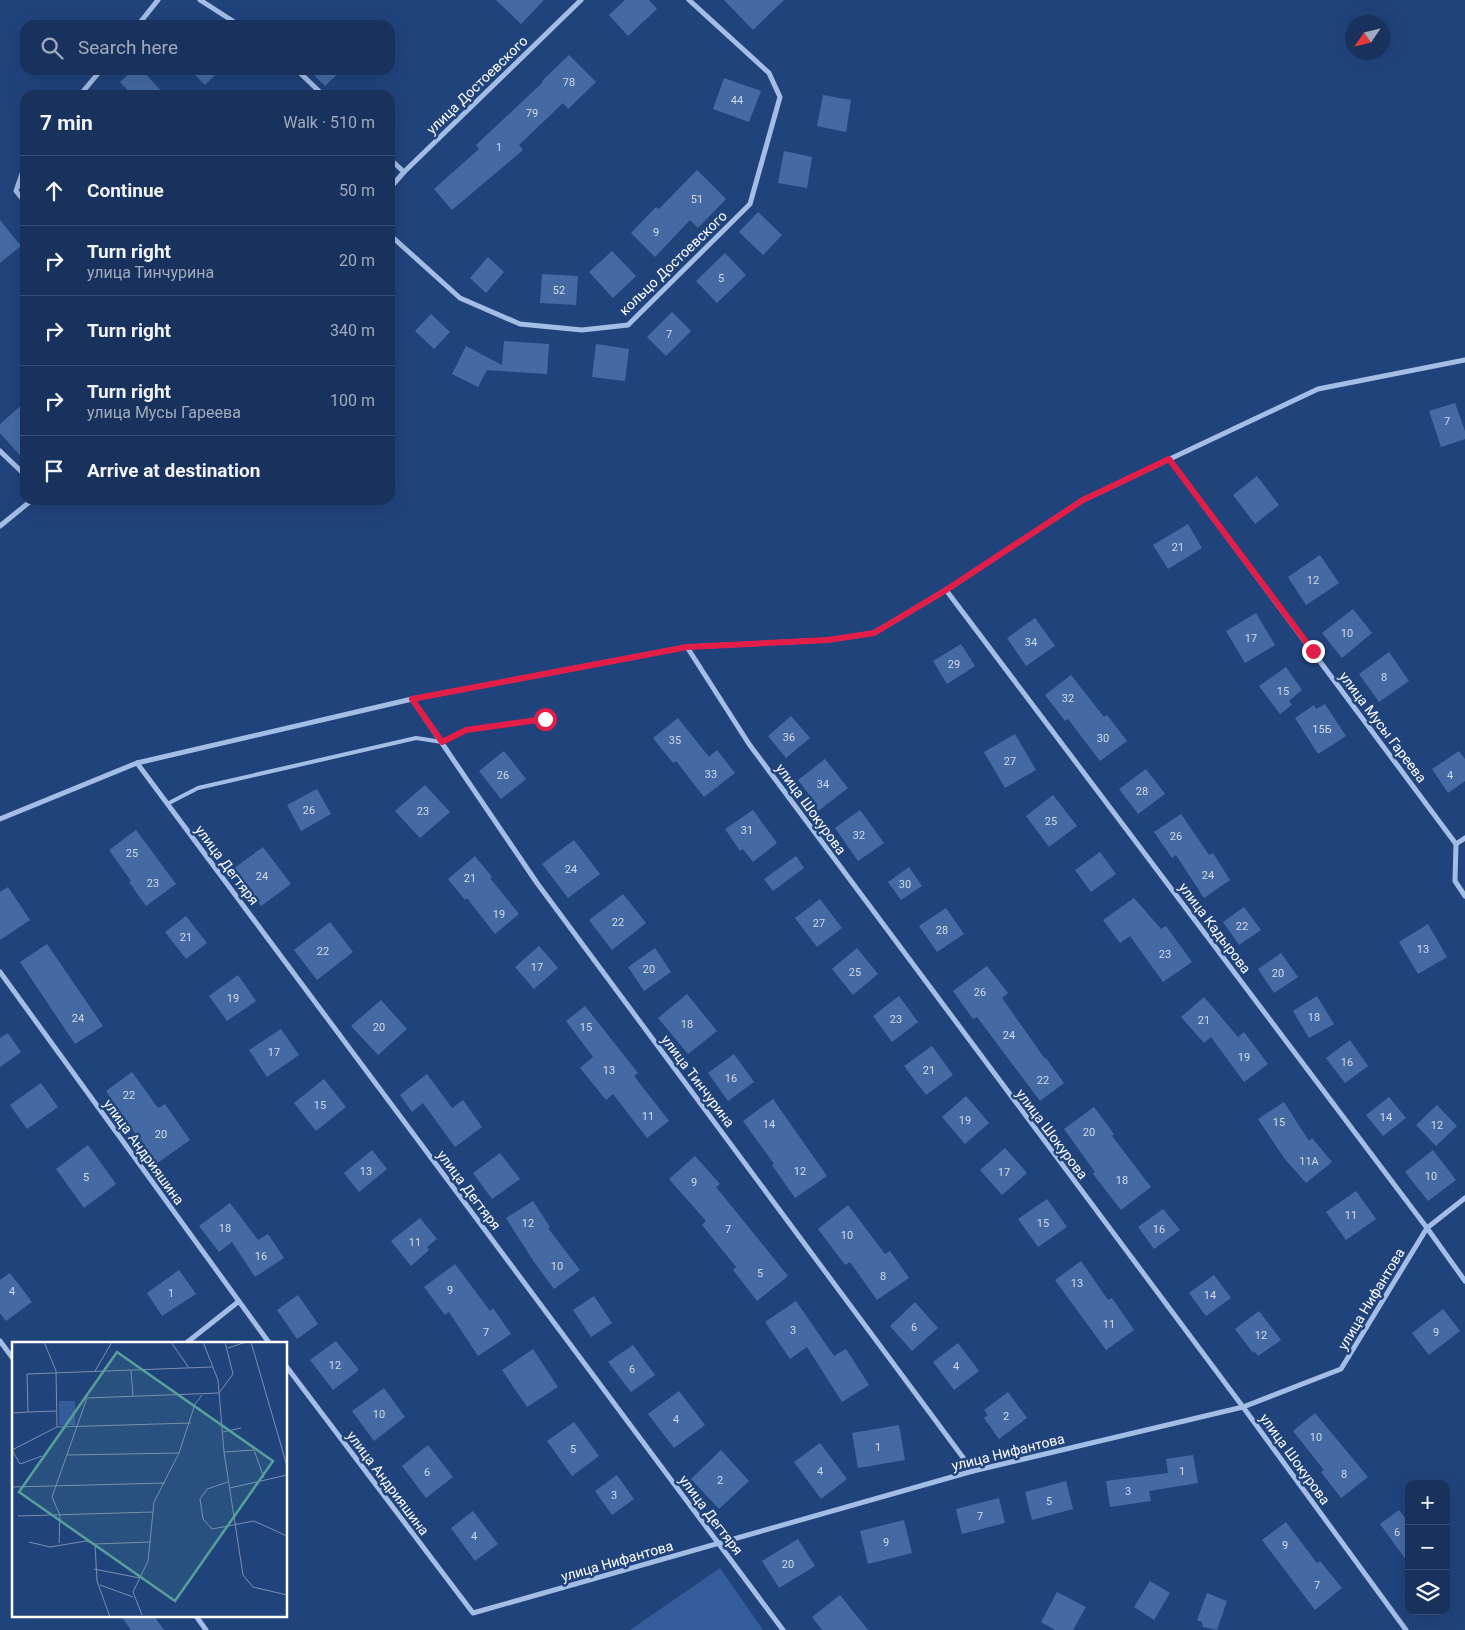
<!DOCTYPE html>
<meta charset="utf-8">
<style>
:root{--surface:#19325d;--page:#263e66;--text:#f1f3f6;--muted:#9faabc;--line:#374d72}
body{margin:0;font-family:Roboto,sans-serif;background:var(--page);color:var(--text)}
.controls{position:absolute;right:15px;bottom:15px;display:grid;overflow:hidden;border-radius:10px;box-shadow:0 5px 20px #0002}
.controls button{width:45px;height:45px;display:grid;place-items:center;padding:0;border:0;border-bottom:1px solid var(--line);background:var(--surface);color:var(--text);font:25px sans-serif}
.compass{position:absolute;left:1345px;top:15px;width:45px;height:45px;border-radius:50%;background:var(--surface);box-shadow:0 5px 20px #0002;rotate:235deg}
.stop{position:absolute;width:15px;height:15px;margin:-11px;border:4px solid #e11d48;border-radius:50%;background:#fff}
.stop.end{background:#e11d48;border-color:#fff;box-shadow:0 1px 5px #0008}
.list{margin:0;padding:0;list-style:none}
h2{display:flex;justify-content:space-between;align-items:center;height:65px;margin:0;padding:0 20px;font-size:21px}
h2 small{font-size:16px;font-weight:400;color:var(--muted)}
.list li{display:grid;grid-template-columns:32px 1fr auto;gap:15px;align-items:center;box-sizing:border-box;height:70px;padding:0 20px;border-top:1px solid var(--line)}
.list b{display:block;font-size:19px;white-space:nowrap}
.list p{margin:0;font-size:16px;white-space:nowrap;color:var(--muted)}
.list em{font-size:16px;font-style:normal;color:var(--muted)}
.icon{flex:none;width:28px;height:28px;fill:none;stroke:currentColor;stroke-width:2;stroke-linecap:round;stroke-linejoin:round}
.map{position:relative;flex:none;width:1465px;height:1630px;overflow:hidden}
.search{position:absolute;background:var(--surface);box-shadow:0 5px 20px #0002;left:20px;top:20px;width:375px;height:55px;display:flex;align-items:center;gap:12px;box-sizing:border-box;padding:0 18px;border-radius:15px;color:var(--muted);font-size:19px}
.panel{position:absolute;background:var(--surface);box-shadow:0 5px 20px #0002;left:20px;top:90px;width:375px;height:415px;border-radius:15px}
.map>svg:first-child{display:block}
</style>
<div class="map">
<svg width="1465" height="1630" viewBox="0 0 1465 1630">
<rect width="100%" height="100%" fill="#21437c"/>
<!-- green -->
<polygon fill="#345b9a" points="720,1568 763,1630 630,1630"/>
<!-- building -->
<g fill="#456aa3">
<polygon points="496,0 544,0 521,24"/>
<polygon points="625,0 649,0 657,9 628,36 609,15"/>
<polygon points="724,0 784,0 753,30"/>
<polygon points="569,55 596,82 568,109 563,103 519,145 523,150 452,210 434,189 479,149 476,145 543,82 542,81"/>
<polygon points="133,70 142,70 165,95 132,95 120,82"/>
<polygon points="190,70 220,70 205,85"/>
<polygon points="309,70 342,70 325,86"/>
<polygon points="724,78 761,91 749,122 713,109"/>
<polygon points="823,95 851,100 846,132 817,126"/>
<polygon points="784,151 812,157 807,188 778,183"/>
<polygon points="697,170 726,199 698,228 690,220 655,257 631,233 656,207 659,209"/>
<polygon points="758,212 782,235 763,255 739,232"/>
<polygon points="0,220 21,246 0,263"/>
<polygon points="612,251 636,276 613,298 589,272"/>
<polygon points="725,253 746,275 717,303 696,281"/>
<polygon points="488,257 504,272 486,293 470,278"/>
<polygon points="542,274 578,276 576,305 540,303"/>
<polygon points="672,312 691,331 666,356 647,337"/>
<polygon points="431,314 450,332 434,349 415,331"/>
<polygon points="504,341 549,344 547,374 487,370 478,387 452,374 466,346 502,365"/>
<polygon points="596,344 629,349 625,381 592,377"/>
<polygon points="25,402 25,461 0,433 0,424"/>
<polygon points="1455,403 1465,431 1465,439 1441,447 1429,411"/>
<polygon points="1257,476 1279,505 1255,524 1233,495"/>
<polygon points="1188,524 1202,548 1168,569 1153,545"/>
<polygon points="1320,555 1339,583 1306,605 1288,577"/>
<polygon points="1353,609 1372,633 1342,658 1322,633"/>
<polygon points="1256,613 1275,645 1245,663 1226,631"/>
<polygon points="1035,618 1055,646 1026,666 1007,638"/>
<polygon points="961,644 975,666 947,684 933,661"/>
<polygon points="1389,652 1409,681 1379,702 1359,674"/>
<polygon points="1286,667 1302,690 1289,701 1292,705 1280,714 1259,686"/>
<polygon points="1071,675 1104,717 1107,715 1127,741 1100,761 1068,719 1065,721 1045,695"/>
<polygon points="1325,704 1346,736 1318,754 1295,718 1314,705 1316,709"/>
<polygon points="791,716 810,738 786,758 768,736"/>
<polygon points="678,718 709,757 717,750 735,773 704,797 676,761 673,763 653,738"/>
<polygon points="1015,734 1036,770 1005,788 984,752"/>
<polygon points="504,751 526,779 501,799 479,771"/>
<polygon points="1459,751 1465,759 1465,781 1448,793 1432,769"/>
<polygon points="825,759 848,788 817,812 817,805 798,780"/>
<polygon points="1146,769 1165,794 1138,814 1119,789"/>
<polygon points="425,785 450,812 420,838 395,811"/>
<polygon points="317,789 331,814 301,831 287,805"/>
<polygon points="1053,795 1077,826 1049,847 1026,816"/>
<polygon points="753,810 777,843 753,862 743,849 740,851 725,829"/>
<polygon points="860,810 884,843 858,861 835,828"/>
<polygon points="1181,814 1209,855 1213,853 1230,880 1204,898 1176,855 1172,858 1154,832"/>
<polygon points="136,830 176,884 146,906 129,882 131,881 109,850"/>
<polygon points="574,840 600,874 568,898 542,864"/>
<polygon points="263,847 291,884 261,906 233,869"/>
<polygon points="1100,852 1116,874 1091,892 1075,870"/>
<polygon points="475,856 492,877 490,878 519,914 495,934 467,898 465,900 448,879"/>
<polygon points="796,856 804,868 773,891 764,879"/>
<polygon points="909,867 922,886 901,900 888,882"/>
<polygon points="8,887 30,920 0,940 0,892"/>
<polygon points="623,894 646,923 612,950 589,920"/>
<polygon points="1134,898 1161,929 1166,926 1192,962 1163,982 1130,936 1120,943 1103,920"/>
<polygon points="820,899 842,928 817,947 795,918"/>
<polygon points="1244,907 1261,930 1239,945 1223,922"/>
<polygon points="946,908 964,934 937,952 919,926"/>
<polygon points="186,916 207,943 186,959 165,932"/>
<polygon points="330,922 353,952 317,980 294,950"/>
<polygon points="1428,924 1447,957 1418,974 1399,942"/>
<polygon points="47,944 103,1026 75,1044 20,962"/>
<polygon points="539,946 558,968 534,989 515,967"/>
<polygon points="655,948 671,972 644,991 628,967"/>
<polygon points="857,948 878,974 853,995 832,969"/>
<polygon points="1281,953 1298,977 1274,993 1258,969"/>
<polygon points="987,966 1008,993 1002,998 1045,1059 1046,1058 1064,1083 1040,1101 977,1017 973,1019 953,991"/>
<polygon points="238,975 256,1001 227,1021 209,996"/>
<polygon points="687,994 717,1031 688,1054 658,1018"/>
<polygon points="899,996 918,1022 892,1042 873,1016"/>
<polygon points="1317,996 1334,1024 1309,1038 1293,1011"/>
<polygon points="1204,997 1238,1037 1244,1032 1268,1064 1244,1082 1211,1037 1204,1043 1181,1017"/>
<polygon points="381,1000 407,1029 378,1055 351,1026"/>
<polygon points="585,1006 638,1073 634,1076 669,1121 647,1138 613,1094 606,1100 580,1068 593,1057 566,1021"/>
<polygon points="281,1029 299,1055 267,1077 249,1050"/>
<polygon points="8,1033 21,1052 0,1067 0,1038"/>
<polygon points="1350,1040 1368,1066 1345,1083 1326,1058"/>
<polygon points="932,1046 953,1075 926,1095 904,1066"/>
<polygon points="734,1054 754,1082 728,1101 708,1073"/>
<polygon points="132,1072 158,1108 165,1104 190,1140 156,1164 106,1091"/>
<polygon points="427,1074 452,1108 463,1100 482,1127 455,1147 423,1103 412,1112 400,1095"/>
<polygon points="324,1079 346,1107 316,1131 294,1103"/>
<polygon points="41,1083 58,1107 27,1129 10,1105"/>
<polygon points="966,1096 989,1123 965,1144 942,1117"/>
<polygon points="1389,1097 1406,1118 1383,1136 1366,1115"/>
<polygon points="773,1099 827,1176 795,1198 772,1165 774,1164 743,1121"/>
<polygon points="1284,1102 1309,1141 1312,1138 1332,1162 1306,1183 1284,1158 1258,1119"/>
<polygon points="1437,1105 1457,1126 1436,1146 1416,1125"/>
<polygon points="1094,1107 1114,1134 1112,1136 1151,1187 1121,1210 1093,1174 1095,1172 1064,1129"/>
<polygon points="88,1145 116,1184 84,1208 56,1169"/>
<polygon points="1005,1148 1027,1173 1002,1195 980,1170"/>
<polygon points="372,1150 387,1169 359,1192 344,1173"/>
<polygon points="1433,1150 1456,1180 1428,1201 1405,1172"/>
<polygon points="500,1153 520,1179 492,1199 473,1173"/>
<polygon points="695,1156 720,1184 716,1187 788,1276 757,1301 733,1270 736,1267 702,1225 706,1221 669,1179"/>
<polygon points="1356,1191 1376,1219 1346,1240 1326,1212"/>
<polygon points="1047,1199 1067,1227 1038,1247 1018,1219"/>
<polygon points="533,1201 550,1227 548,1228 580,1270 554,1289 534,1262 506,1218"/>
<polygon points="230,1203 258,1240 268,1234 284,1258 255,1277 232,1242 219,1252 199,1226"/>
<polygon points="848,1205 885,1254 890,1251 909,1278 877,1300 850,1262 845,1265 818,1229"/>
<polygon points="1163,1209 1180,1230 1154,1249 1138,1227"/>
<polygon points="420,1218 437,1239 427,1247 429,1250 411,1266 391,1241"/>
<polygon points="1081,1261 1108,1300 1112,1298 1134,1330 1106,1350 1055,1280"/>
<polygon points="455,1264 490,1311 493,1308 511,1334 478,1356 449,1312 445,1315 424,1287"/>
<polygon points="179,1270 196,1294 162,1316 147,1293"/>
<polygon points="10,1273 32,1302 6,1321 0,1313 0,1280"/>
<polygon points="1214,1275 1231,1298 1206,1316 1189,1293"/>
<polygon points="298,1295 318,1324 297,1339 277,1310"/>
<polygon points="594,1296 612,1323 591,1337 573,1310"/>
<polygon points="796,1301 834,1356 846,1349 869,1385 842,1402 807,1347 790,1359 765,1322"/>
<polygon points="915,1302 938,1328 912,1351 890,1326"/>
<polygon points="1443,1309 1460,1331 1429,1355 1412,1333"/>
<polygon points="1259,1311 1281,1340 1258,1356 1254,1351 1253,1353 1235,1329"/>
<polygon points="336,1341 359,1370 333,1390 310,1360"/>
<polygon points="958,1343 979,1371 954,1390 933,1362"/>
<polygon points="633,1345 655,1375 631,1392 608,1362"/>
<polygon points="533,1349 558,1387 527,1407 502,1370"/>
<polygon points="384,1388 405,1417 374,1441 352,1411"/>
<polygon points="679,1391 705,1425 674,1448 648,1414"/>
<polygon points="1008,1392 1027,1418 999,1439 984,1418 988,1415 984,1410"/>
<polygon points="1315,1413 1368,1477 1341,1498 1321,1472 1324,1470 1293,1431"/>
<polygon points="574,1422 599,1456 572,1476 547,1441"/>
<polygon points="899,1425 905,1460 858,1468 852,1433"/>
<polygon points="820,1443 847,1479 821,1499 794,1462"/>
<polygon points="428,1445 453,1477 426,1498 402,1466"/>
<polygon points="721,1450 749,1481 719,1509 691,1479"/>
<polygon points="1193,1455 1198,1483 1149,1491 1151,1501 1110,1507 1106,1481 1168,1473 1166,1459"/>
<polygon points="617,1475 634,1499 612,1515 595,1491"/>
<polygon points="1066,1481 1073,1509 1032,1520 1025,1492"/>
<polygon points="999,1498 1005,1523 962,1534 956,1509"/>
<polygon points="1399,1510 1409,1523 1409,1564 1380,1524"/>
<polygon points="473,1511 498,1544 475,1561 451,1528"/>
<polygon points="904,1520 912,1553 868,1564 860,1531"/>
<polygon points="1286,1522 1317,1563 1320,1561 1342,1588 1315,1610 1262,1540"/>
<polygon points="798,1539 815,1566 779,1588 762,1561"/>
<polygon points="1150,1581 1170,1593 1154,1620 1134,1607"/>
<polygon points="1057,1592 1086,1607 1073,1630 1055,1630 1041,1622"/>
<polygon points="1207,1593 1227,1601 1217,1630 1203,1627 1202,1622 1197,1620"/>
<polygon points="840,1595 868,1630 822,1630 812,1617"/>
<polygon points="121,1616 154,1616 164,1630 131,1630"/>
</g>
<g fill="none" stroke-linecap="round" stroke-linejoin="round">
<!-- service -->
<polyline stroke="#a3bde6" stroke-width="4" points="167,804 198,788 416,738 442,742 466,730 545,719"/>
<!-- minor -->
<g stroke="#a3bde6" stroke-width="5">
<polyline points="200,0 239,25"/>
<polyline points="138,25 158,0"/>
<polyline points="297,70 323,95"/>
<polyline points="80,95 101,70"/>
<polyline points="390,159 404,172"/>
<polyline points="25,165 16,191 25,202"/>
<polyline points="390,188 404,172 581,0"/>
<polyline points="390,235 460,298 520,324 582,330 628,325 750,204 780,97 769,73 689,0"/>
<polyline points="0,451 25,475"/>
<polyline points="1169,459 1456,844 1455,881 1465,896"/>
<polyline points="0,526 32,500"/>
<polyline points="946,590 1427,1228 1465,1281"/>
<polyline points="687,647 749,744 1243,1407 1406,1630"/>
<polyline points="412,699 537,883 973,1471"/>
<polyline points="137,763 783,1630"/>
<polyline points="0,819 137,763 412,699 687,647 828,640 874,633 946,590 1083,500 1318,389 1465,360"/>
<polyline points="1456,844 1465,838"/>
<polyline points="0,972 270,1344"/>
<polyline points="0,1341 14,1360"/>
<polyline points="185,1344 238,1302"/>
<polyline points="286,1366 473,1613 973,1471 1243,1407 1341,1369 1427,1228 1465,1198"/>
<polyline points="196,1616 206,1630"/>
</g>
</g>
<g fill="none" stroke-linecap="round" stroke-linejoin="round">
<!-- route -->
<polyline stroke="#e11d48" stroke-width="6" points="545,719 466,730 442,742 412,699 687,647 828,640 874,633 946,590 1083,500 1169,459 1313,651"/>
</g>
<g text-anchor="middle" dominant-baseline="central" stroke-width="5" stroke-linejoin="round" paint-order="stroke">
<!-- number labels -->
<g font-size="11" fill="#d0dae8">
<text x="569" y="82">78</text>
<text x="737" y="100">44</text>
<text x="532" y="113">79</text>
<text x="499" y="147">1</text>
<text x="697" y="199">51</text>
<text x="656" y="232">9</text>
<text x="721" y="278">5</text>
<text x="559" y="290">52</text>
<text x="669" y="334">7</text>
<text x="1447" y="421">7</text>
<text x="1178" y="547">21</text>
<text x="1313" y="580">12</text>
<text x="1347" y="633">10</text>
<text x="1251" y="638">17</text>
<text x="1031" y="642">34</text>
<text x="954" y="664">29</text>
<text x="1384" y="677">8</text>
<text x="1283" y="691">15</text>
<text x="1068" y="698">32</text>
<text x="1322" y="729">15Б</text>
<text x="789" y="737">36</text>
<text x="1103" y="738">30</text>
<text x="675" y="740">35</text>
<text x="1010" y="761">27</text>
<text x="711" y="774">33</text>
<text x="503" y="775">26</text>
<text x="1450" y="775">4</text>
<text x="823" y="784">34</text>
<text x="1142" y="791">28</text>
<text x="309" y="810">26</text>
<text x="423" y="811">23</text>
<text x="1051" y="821">25</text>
<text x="747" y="830">31</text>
<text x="859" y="835">32</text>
<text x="1176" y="836">26</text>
<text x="132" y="853">25</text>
<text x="571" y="869">24</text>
<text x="1208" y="875">24</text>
<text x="262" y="876">24</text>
<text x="470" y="878">21</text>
<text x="153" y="883">23</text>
<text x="905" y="884">30</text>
<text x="499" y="914">19</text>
<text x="618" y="922">22</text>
<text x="819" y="923">27</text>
<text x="1242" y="926">22</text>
<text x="942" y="930">28</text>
<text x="186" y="937">21</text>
<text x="1423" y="949">13</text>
<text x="323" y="951">22</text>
<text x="1165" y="954">23</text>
<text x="537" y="967">17</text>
<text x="649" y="969">20</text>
<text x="855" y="972">25</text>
<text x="1278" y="973">20</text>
<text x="980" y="992">26</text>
<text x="233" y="998">19</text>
<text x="1314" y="1017">18</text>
<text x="78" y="1018">24</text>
<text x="896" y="1019">23</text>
<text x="1204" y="1020">21</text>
<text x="687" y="1024">18</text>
<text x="379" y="1027">20</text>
<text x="586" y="1027">15</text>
<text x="1009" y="1035">24</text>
<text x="274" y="1052">17</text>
<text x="1244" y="1057">19</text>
<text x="1347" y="1062">16</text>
<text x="609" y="1070">13</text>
<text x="929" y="1070">21</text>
<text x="731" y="1078">16</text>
<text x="1043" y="1080">22</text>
<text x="129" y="1095">22</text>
<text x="320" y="1105">15</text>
<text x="648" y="1116">11</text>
<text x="1386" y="1117">14</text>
<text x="965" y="1120">19</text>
<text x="1279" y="1122">15</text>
<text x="769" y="1124">14</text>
<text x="1437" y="1125">12</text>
<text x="1089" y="1132">20</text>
<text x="161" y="1134">20</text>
<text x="1309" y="1161">11А</text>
<text x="366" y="1171">13</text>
<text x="800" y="1171">12</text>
<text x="1004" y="1172">17</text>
<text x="1431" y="1176">10</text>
<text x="86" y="1177">5</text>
<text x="1122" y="1180">18</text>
<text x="694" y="1182">9</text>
<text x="1351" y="1215">11</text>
<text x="528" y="1223">12</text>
<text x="1043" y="1223">15</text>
<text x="225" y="1228">18</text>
<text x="728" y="1229">7</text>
<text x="1159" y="1229">16</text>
<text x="847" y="1235">10</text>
<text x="415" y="1242">11</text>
<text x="261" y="1256">16</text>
<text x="557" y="1266">10</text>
<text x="760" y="1273">5</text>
<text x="883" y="1276">8</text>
<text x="1077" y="1283">13</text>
<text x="450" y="1290">9</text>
<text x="12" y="1291">4</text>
<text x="171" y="1293">1</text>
<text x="1210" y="1295">14</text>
<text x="1109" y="1324">11</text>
<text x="914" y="1327">6</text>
<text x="793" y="1330">3</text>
<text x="486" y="1332">7</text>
<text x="1436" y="1332">9</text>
<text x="1261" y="1335">12</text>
<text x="335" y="1365">12</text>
<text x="956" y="1366">4</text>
<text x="632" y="1369">6</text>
<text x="379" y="1414">10</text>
<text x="1006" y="1416">2</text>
<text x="676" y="1419">4</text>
<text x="1316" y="1437">10</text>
<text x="878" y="1447">1</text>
<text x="573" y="1449">5</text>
<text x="820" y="1471">4</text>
<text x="1182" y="1471">1</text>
<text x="427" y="1472">6</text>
<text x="1344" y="1474">8</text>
<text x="720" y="1480">2</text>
<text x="1128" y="1491">3</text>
<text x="614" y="1495">3</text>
<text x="1049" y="1501">5</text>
<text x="980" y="1516">7</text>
<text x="1397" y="1532">6</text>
<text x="474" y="1536">4</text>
<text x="886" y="1542">9</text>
<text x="1285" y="1545">9</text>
<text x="788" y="1564">20</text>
<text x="1317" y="1585">7</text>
</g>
<!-- street labels -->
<g font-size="14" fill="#fff" stroke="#21437c">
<text transform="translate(477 85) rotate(-44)">улица Достоевского</text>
<text transform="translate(673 263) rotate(-44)">кольцо Достоевского</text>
<text transform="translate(1383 727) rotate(53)">улица Мусы Гареева</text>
<text transform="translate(811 809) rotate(54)">улица Шокурова</text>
<text transform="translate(227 865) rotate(53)">улица Дегтяря</text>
<text transform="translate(1215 928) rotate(53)">улица Кадырова</text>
<text transform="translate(698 1081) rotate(53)">улица Тинчурина</text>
<text transform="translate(1052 1134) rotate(53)">улица Шокурова</text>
<text transform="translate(144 1152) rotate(54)">улица Андрияшина</text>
<text transform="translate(469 1190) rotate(53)">улица Дегтяря</text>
<text transform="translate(1371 1299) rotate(-59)">улица Нифантова</text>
<text transform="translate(1008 1452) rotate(-14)">улица Нифантова</text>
<text transform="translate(1295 1459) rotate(54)">улица Шокурова</text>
<text transform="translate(388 1483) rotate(53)">улица Андрияшина</text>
<text transform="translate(711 1515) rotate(53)">улица Дегтяря</text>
<text transform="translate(617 1561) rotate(-16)">улица Нифантова</text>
</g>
</g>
<!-- overview -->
<g transform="translate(12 1342)">
<rect width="275" height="275" fill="#21437c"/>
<path d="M47 59H63V83H47Z" fill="#345b9a"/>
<path fill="none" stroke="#7a8eb0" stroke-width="1" d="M159 0 177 26M191 0 206 38 212 110 231 233 241 245 275 253M239 0 275 124M216 6 234 0M83 29 100 0M119 29 121 54M44 69 16 70 15 32 200 25M0 71 16 70M45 85 179 81M211 90 229 86M0 108 45 85 44 29 32 0M0 108 8 122 30 114M212 110 242 108 252 136M55 113 167 111M216 140 195 147 188 157 191 177 200 187 242 179 275 194M0 145 153 141M218 146 275 133M6 174 141 170M17 200 38 205 74 199 83 202 139 200M47 201 48 173 40 155 75 56 207 51 221 32 213 0M83 202 85 239 98 275M82 227 128 236M88 243 121 255M130 273 121 250 136 219 142 160 167 111 183 62 190 53"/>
<path fill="#579f9a" fill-opacity="0.15" stroke="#579f9a" stroke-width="2.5" d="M105 10 261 119 163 259 7 150Z"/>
<rect width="275" height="275" fill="none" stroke="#fff" stroke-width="2.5"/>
</g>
</svg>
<div class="controls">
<button>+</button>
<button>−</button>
<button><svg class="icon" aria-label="layers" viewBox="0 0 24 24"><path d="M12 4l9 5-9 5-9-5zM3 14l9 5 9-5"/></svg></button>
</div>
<svg class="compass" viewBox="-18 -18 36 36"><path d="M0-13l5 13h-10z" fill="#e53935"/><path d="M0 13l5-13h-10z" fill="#9faabc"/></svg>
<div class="stop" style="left:545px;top:719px"></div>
<div class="stop end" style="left:1313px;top:651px"></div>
<div class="search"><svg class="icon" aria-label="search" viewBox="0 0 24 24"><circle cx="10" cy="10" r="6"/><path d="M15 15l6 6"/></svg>Search here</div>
<section class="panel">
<h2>7 min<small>Walk · 510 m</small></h2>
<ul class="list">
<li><svg class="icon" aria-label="ahead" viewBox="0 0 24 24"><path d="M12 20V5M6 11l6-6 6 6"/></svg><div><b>Continue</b></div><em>50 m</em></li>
<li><svg class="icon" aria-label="right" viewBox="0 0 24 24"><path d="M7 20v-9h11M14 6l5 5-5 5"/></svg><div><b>Turn right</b><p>улица Тинчурина</p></div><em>20 m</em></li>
<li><svg class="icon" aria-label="right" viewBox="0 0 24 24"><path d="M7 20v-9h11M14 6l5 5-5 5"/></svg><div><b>Turn right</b></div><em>340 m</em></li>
<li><svg class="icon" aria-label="right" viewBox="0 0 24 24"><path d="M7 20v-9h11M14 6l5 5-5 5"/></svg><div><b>Turn right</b><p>улица Мусы Гареева</p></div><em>100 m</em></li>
<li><svg class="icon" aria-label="arrive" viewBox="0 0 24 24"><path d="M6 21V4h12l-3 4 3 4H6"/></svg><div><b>Arrive at destination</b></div></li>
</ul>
</section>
</div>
